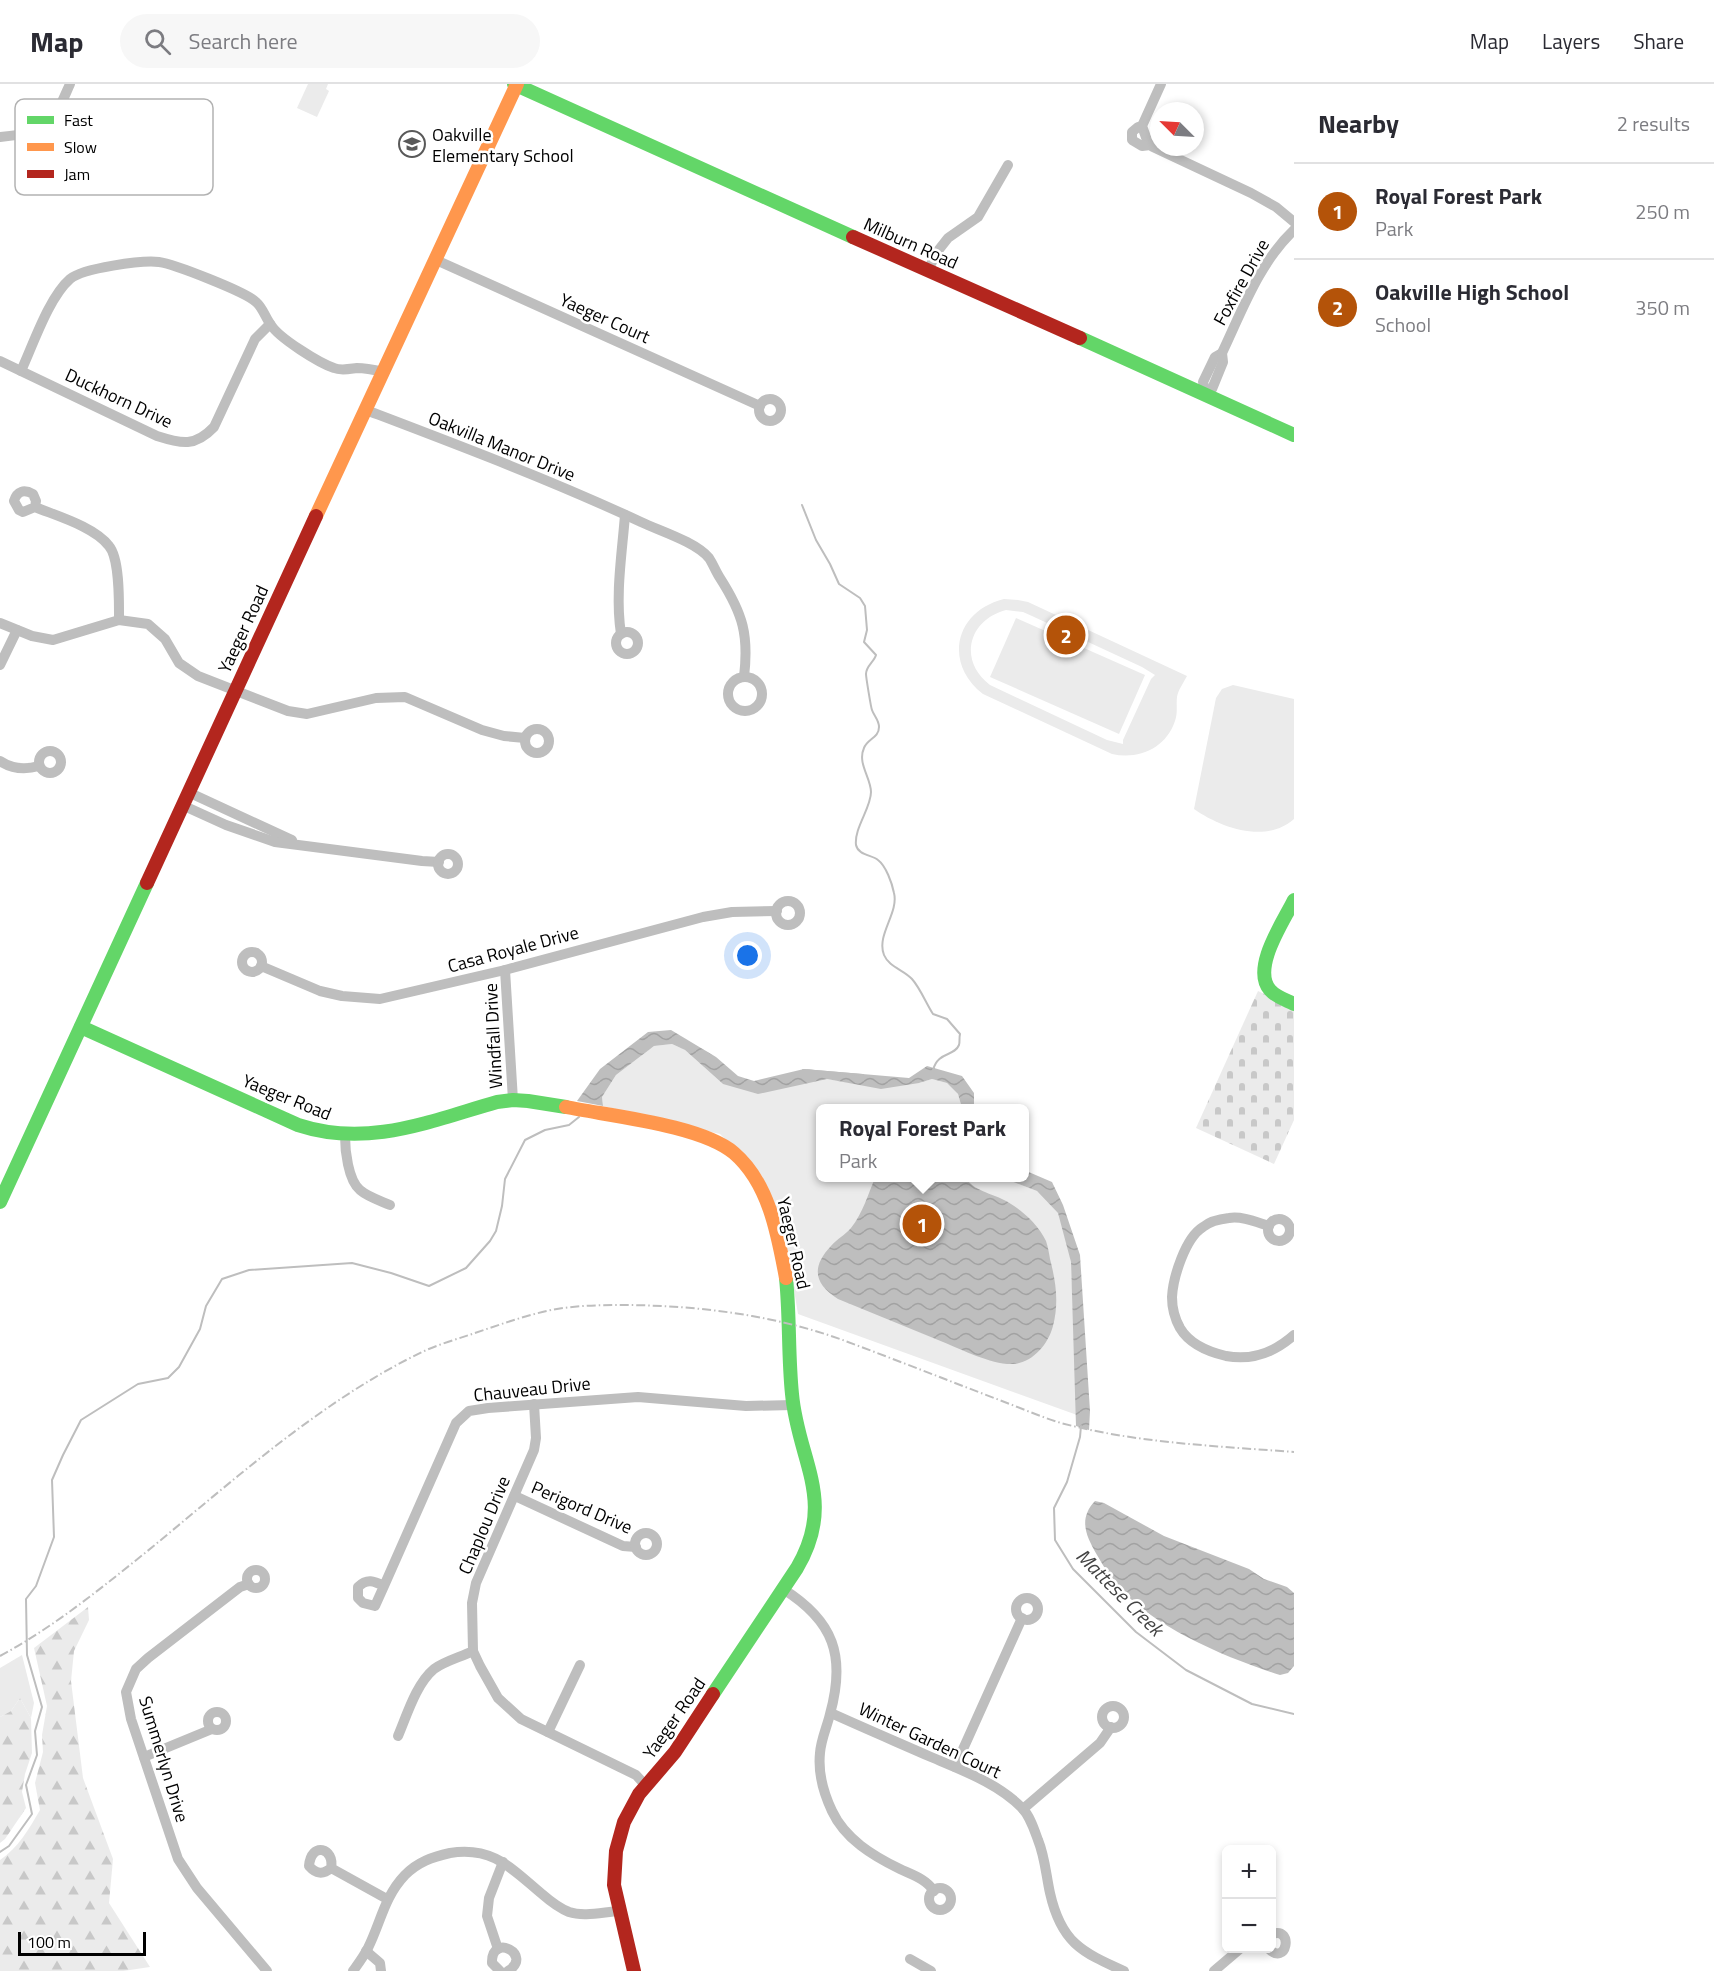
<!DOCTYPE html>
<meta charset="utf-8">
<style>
:root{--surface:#fff;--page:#f7f7f7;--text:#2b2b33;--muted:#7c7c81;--line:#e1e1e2;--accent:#b45309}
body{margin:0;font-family:"Titillium Web",sans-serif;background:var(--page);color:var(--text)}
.controls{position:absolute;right:18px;bottom:18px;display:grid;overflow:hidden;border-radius:9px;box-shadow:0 3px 9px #0003}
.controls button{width:54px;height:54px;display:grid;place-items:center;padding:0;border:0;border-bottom:2px solid var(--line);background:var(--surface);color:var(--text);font:30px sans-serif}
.compass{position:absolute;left:1150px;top:18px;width:54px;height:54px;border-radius:50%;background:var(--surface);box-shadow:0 3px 9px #0003;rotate:294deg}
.scale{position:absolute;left:18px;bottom:15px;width:128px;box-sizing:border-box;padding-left:6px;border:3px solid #000;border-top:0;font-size:16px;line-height:21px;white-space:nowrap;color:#000;-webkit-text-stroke:4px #fff;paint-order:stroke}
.you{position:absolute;left:748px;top:872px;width:21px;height:21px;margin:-15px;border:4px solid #fff;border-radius:50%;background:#1a73e8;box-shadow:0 0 0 9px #1a73e833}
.badge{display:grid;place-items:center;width:39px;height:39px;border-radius:50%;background:var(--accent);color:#fff;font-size:20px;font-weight:700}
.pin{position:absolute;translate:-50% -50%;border:3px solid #fff;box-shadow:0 2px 6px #0006}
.popup{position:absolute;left:816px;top:1020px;width:213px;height:78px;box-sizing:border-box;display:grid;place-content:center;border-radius:9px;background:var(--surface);filter:drop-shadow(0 2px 4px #0005);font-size:20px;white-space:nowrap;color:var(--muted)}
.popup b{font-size:22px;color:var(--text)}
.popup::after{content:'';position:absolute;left:50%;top:100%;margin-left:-12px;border:12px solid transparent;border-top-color:var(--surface)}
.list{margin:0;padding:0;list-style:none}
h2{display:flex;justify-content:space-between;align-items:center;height:78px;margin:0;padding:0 24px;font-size:26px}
h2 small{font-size:20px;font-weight:400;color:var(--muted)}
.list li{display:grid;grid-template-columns:39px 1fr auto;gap:18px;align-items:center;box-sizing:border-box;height:96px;padding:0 24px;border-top:2px solid var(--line)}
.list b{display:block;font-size:22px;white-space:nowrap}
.list p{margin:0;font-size:20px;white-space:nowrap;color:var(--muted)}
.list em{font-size:20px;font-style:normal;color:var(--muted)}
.icon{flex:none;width:33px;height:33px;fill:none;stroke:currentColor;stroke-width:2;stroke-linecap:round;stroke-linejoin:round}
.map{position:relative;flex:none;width:1294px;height:1887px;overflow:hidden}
header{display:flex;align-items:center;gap:36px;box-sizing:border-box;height:84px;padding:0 30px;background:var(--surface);border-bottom:2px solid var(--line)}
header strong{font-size:28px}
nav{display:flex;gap:33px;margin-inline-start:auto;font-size:21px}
.search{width:420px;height:54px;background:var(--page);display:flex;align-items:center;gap:15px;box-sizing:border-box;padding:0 21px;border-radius:33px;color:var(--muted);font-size:22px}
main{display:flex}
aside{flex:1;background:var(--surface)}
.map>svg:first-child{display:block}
</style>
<header>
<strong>Map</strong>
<div class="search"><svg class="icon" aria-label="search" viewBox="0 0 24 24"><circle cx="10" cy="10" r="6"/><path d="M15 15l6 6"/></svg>Search here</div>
<nav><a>Map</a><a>Layers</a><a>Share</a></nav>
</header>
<main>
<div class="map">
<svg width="1294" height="1887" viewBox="0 0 1294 1887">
<defs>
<pattern id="forest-firs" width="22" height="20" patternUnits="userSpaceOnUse" patternTransform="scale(1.5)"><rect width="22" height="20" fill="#ebebeb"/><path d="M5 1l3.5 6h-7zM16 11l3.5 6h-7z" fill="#c8c8c8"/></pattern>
<pattern id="cemetery-stones" width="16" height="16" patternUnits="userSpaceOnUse" patternTransform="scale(1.5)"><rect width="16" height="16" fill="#ebebeb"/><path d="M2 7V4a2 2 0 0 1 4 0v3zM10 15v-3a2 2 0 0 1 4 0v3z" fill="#c8c8c8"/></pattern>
<pattern id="water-waves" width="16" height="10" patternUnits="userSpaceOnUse" patternTransform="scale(1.5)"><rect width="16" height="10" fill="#bebebe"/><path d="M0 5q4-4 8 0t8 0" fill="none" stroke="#a2a2a2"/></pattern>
</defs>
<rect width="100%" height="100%" fill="#fff"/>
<!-- green -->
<g fill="#ebebeb" fill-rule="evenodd">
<polygon points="308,0 328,0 326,5 329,7 317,33 297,24"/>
<path d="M1004 515 1018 516 1028 518 1187 592C1184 598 1178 606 1177 613 1176 621 1178 628 1175 637 1166 664 1139 676 1112 670L983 610C943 579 955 527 1004 515ZM1006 526 1023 528 1032 532 1142 583 1155 591 1151 595 1123 656V660L1107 656 990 601C958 577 968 536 1006 526Z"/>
<polygon points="1016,534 1145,591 1119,650 990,593"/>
<path d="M1233 601 1294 615V735C1266 760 1221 744 1194 725L1216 614 1222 605Z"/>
<polygon points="672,960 685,966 723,1000 804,998 827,995 851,999 919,999 932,995 947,999 958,1010 962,1024 820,1024 820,1094 1003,1094 1037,1107 1062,1127 1071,1178 1077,1331 798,1230 785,1152 762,1092 720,1050 603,1022 602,1013 616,991 654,962"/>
<polygon points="22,1571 34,1619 31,1634 20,1614 11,1627 0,1633 0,1584"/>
</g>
<!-- forest -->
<g fill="url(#forest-firs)">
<path d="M88 1523 89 1536 74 1567 71 1597 83 1694 113 1775 109 1819 150 1883 123 1887H0V1776C18 1764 29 1745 40 1726L35 1699 43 1668 42 1651 47 1622 34 1564Z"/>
<polygon points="20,1614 31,1634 32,1669 25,1690 22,1708 26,1724 5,1755 0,1759 0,1633 11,1627"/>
</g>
<!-- cemetery -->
<polygon fill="url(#cemetery-stones)" points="1258,907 1294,924 1294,1036 1274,1080 1196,1044"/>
<!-- water -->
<g fill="url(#water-waves)">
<polygon points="671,946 716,973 738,992 754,997 804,985 909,994 927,982 962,992 974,1009 974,1021 975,1024 962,1024 958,1010 947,999 932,995 919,999 881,1005 827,995 758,1010 723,1000 685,966 672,960 654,962 616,991 602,1013 603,1022 577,1017 600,985 648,948"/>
<polygon points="1024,1086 1052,1098 1063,1121 1080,1171 1090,1327 1089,1346 1076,1342 1071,1178 1058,1129 1037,1107 1003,1094 1024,1094"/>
<path d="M875 1094H966C974 1107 991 1109 1004 1116 1020 1124 1038 1140 1046 1157 1048 1163 1049 1169 1050 1175 1056 1198 1059 1219 1053 1242 1048 1261 1032 1279 1013 1280 992 1281 963 1266 943 1258 908 1244 873 1229 838 1215 814 1200 811 1183 831 1162 837 1155 845 1151 851 1144 863 1129 868 1110 875 1094Z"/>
<path d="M1095 1417 1104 1419 1164 1452 1249 1485 1264 1495 1287 1503 1294 1509V1582L1288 1589 1280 1591C1227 1574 1154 1544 1117 1501 1109 1492 1103 1481 1097 1471 1086 1452 1078 1435 1095 1417Z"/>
</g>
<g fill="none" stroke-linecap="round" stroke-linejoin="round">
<!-- stream -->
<g stroke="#bebebe" stroke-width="2">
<path d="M802 421 816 456 830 480 839 500 860 514 865 522 867 546 864 558 876 571C874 578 866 582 866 590 866 593 871 624 872 626 874 632 879 636 879 643 879 654 867 655 864 664 857 679 871 694 871 708 871 724 854 744 856 761 858 771 872 771 878 776 886 782 892 799 894 809 899 829 876 851 884 871 889 883 904 886 912 895 920 904 926 919 933 930L947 935 960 950C959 954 960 958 959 961 954 973 938 967 933 986"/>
<polyline points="803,986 863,991"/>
<polyline points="1081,1342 1080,1353 1067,1398 1054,1424 1055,1456 1073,1485 1136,1548 1186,1586 1252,1620 1294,1630"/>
<polyline points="0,1768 9,1762 32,1730 26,1701 37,1671 35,1647 42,1623 27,1571 26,1515 36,1502 54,1453 52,1396 63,1371 81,1336 138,1300 168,1294 179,1283 200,1245 206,1222 222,1195 249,1186 352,1179 391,1189 429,1202 466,1184 490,1157 496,1147 502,1122 505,1095 525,1056 545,1046 569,1041 579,1033"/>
</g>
<!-- street -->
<g stroke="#bebebe" stroke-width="10">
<polyline points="1161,0 1142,42 1148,59 1153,63 1251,109 1276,123 1294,138"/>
<polyline points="1142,42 1138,43 1132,48 1132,56 1142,62 1150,61"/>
<path d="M0 53C52 47 49 47 70 0"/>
<polyline points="436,176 760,322"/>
<polyline points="928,186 937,168 948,154 978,133 1008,81"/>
<path d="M0 277 157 352C182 360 195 363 214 343L255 255 270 240"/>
<path d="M21 287C33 261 49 213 70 195 83 184 142 176 159 178 174 180 246 208 256 218 263 224 265 233 271 241 279 254 319 279 334 284 341 287 349 285 357 284 366 284 375 286 384 288"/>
<polyline points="1205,306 1203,298 1215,273 1222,269"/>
<path d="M1204 309 1205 306 1212 305 1223 278 1222 269C1242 227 1259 179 1294 146"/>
<circle cx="770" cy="326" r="11"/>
<path d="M366 326C458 361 551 396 641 438 660 447 696 458 709 474 713 480 716 488 720 494 743 530 749 551 744 593"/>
<path d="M35 423 36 417 33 410C24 405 17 407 14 417L19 426 23 428 35 423C57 432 95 443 109 462 120 475 119 518 119 536"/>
<polyline points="0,539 32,552 53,556 119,536 148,540 165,555 179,579 198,592 288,627 307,630 376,614 405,613 482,646 504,652 525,654"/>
<circle cx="627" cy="559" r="11"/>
<path d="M621 550C615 511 622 470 625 431"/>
<polyline points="0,581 17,546"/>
<circle cx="745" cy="610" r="17"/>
<circle cx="537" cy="657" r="12"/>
<circle cx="50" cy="678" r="11"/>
<path d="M0 677C12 685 25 686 39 682"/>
<polyline points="188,708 292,756"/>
<polyline points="182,721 226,741 275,758 422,777 439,778"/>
<circle cx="448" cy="780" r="10"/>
<circle cx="788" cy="829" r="12"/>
<circle cx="252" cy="878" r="10"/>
<polyline points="261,882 320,907 342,912 380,915 505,886 703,833 732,828 777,827"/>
<polyline points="505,886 513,1016"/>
<path d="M345 1052C345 1066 348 1096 360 1106 368 1113 381 1117 390 1121"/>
<circle cx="1279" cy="1146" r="11"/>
<path d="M1269 1142C1256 1138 1242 1132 1229 1134 1220 1135 1209 1138 1203 1143 1185 1154 1173 1194 1172 1213 1172 1224 1175 1235 1180 1244 1190 1261 1209 1268 1226 1272 1253 1277 1275 1268 1294 1251"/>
<polyline points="534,1320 536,1354 534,1366 476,1499 472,1519 473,1567 480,1582 498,1614 521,1635 636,1691 646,1702"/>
<polyline points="515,1412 623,1462 636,1463"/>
<circle cx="646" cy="1460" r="11"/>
<circle cx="256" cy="1495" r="9"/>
<polyline points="249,1500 240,1503 148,1574 136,1585 126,1608 131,1635 178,1775 197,1804 267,1887"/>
<path d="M384 1502C374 1497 367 1494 358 1503V1514L363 1519 375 1522 384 1502 456 1339 469 1327 488 1324 638 1313 746 1322 793 1321"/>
<path d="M783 1505C834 1537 846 1572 830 1630 827 1643 821 1655 820 1669 818 1688 824 1710 832 1727 845 1755 873 1772 900 1785 913 1791 926 1795 934 1807"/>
<circle cx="1027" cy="1525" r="11"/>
<circle cx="1113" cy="1633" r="11"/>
<circle cx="217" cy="1637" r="9"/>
<path d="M831 1629C864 1644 897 1658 931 1673 961 1686 998 1699 1022 1724 1030 1732 1034 1745 1038 1756 1045 1773 1046 1791 1050 1809 1061 1858 1081 1868 1124 1887"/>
<polyline points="548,1648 580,1581"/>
<path d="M398 1652C407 1631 416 1600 434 1585 445 1577 461 1573 473 1567"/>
<polyline points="144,1673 212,1645"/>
<polyline points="955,1683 1022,1534"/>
<polyline points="1023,1725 1100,1659 1111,1643"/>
<path d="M331 1784C323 1791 316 1790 309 1782 311 1757 335 1764 331 1784L387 1815"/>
<circle cx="940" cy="1815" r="11"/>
<path d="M1268 1864C1287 1884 1294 1842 1272 1850"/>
<polyline points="498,1865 487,1832 489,1814 503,1778"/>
<polyline points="366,1867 380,1879 381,1887"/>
<polyline points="910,1875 931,1887"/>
<path d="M353 1887C358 1880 364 1872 368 1864 381 1838 384 1813 405 1791 418 1778 432 1773 450 1769 493 1762 512 1785 542 1810 550 1817 559 1824 569 1828 584 1833 603 1828 619 1827"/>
<path d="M500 1887 492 1879C491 1848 534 1871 508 1887"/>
<polyline points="1214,1887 1241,1864"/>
</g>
<!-- fast -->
<g stroke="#63d668" stroke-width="14">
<polyline points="514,0 853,153"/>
<polyline points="1080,254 1294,351"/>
<path d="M1294 816C1284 837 1251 884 1270 906 1276 913 1286 916 1294 920"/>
<path d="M81 943 298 1041C368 1064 430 1037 497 1018L513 1016 528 1017 566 1023"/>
<polyline points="0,1118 147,799"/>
<path d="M713 1610 797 1484C837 1416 798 1377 792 1310 788 1271 790 1233 786 1194"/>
</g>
<!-- slow -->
<g stroke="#ff974d" stroke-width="14">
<polyline points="316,432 517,0"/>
<path d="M566 1023C610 1032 701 1041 734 1069 769 1099 778 1151 786 1194"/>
</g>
<!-- jam -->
<g stroke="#b3261e" stroke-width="14">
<polyline points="853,153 1080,254"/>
<polyline points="147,799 316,432"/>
<polyline points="634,1887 614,1801 616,1767 624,1738 639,1710 675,1668 713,1610"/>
</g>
<!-- rail -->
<path stroke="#bebebe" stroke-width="2" stroke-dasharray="9 3 1.5 3" stroke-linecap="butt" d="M0 1572C52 1544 99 1506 145 1469 233 1397 319 1318 422 1268 437 1261 454 1256 469 1251 496 1242 523 1232 551 1226 577 1221 603 1221 629 1221 701 1222 772 1231 840 1255 891 1274 942 1294 994 1314 1016 1322 1038 1332 1061 1339 1136 1359 1216 1362 1294 1368"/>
</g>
<!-- icons -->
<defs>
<symbol id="school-ring" viewBox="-11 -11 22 22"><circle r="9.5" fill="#fff" stroke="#595959" stroke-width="1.5"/><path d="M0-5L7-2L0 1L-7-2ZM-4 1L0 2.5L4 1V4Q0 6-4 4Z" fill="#595959"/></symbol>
</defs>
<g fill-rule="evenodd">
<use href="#school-ring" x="397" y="45" width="30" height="30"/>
</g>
<g text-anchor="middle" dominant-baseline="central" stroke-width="5" stroke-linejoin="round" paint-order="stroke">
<!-- poi labels -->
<g font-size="18" fill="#000" stroke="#fff" text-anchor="start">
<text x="432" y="50">Oakville<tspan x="432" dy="21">Elementary School</tspan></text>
</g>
<!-- street labels -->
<g font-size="18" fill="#000" stroke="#fff">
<text transform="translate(911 159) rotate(24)">Milburn Road</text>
<text transform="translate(1241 198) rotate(-61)">Foxfire Drive</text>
<text transform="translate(605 234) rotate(24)">Yaeger Court</text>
<text transform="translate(119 314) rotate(25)">Duckhorn Drive</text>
<text transform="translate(502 362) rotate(22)">Oakvilla Manor Drive</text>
<text transform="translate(243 545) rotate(-65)">Yaeger Road</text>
<text transform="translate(513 865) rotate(-15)">Casa Royale Drive</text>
<text transform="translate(493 952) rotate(-93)">Windfall Drive</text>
<text transform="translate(287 1013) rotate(22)">Yaeger Road</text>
<text transform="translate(794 1159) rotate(77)">Yaeger Road</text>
<text transform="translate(532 1305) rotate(-6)">Chauveau Drive</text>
<text transform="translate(582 1423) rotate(23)">Perigord Drive</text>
<text transform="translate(484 1441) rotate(-67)">Chaplou Drive</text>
<text transform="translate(674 1634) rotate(-55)">Yaeger Road</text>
<text transform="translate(930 1656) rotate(25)">Winter Garden Court</text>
<text transform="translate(164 1675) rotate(73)">Summerlyn Drive</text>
</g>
<!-- water labels -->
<g font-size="20" font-style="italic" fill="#434343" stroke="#fff">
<text transform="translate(1120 1508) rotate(45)">Mattese Creek</text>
</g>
</g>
<!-- legend -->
<rect x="15" y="15" width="198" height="96" rx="9" fill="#fff" stroke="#b2b2b2" stroke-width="1.5"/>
<rect x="27" y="32" width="27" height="8" fill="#63d668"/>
<rect x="27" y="59" width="27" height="8" fill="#ff974d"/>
<rect x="27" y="86" width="27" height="8" fill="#b3261e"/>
<g font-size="16" fill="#000">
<text x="64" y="42">Fast</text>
<text x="64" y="69">Slow</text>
<text x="64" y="96">Jam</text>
</g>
</svg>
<div class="controls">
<button>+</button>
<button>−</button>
</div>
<svg class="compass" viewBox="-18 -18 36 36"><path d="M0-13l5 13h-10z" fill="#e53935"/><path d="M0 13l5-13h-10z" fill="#7c7c81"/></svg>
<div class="scale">100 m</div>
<div class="you"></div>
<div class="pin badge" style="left:922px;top:1140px">1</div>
<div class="popup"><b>Royal Forest Park</b>Park</div>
<div class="pin badge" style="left:1066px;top:551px">2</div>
</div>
<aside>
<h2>Nearby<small>2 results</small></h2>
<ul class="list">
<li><span class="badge">1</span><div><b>Royal Forest Park</b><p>Park</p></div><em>250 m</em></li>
<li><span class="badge">2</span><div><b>Oakville High School</b><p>School</p></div><em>350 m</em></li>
</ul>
</aside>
</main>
